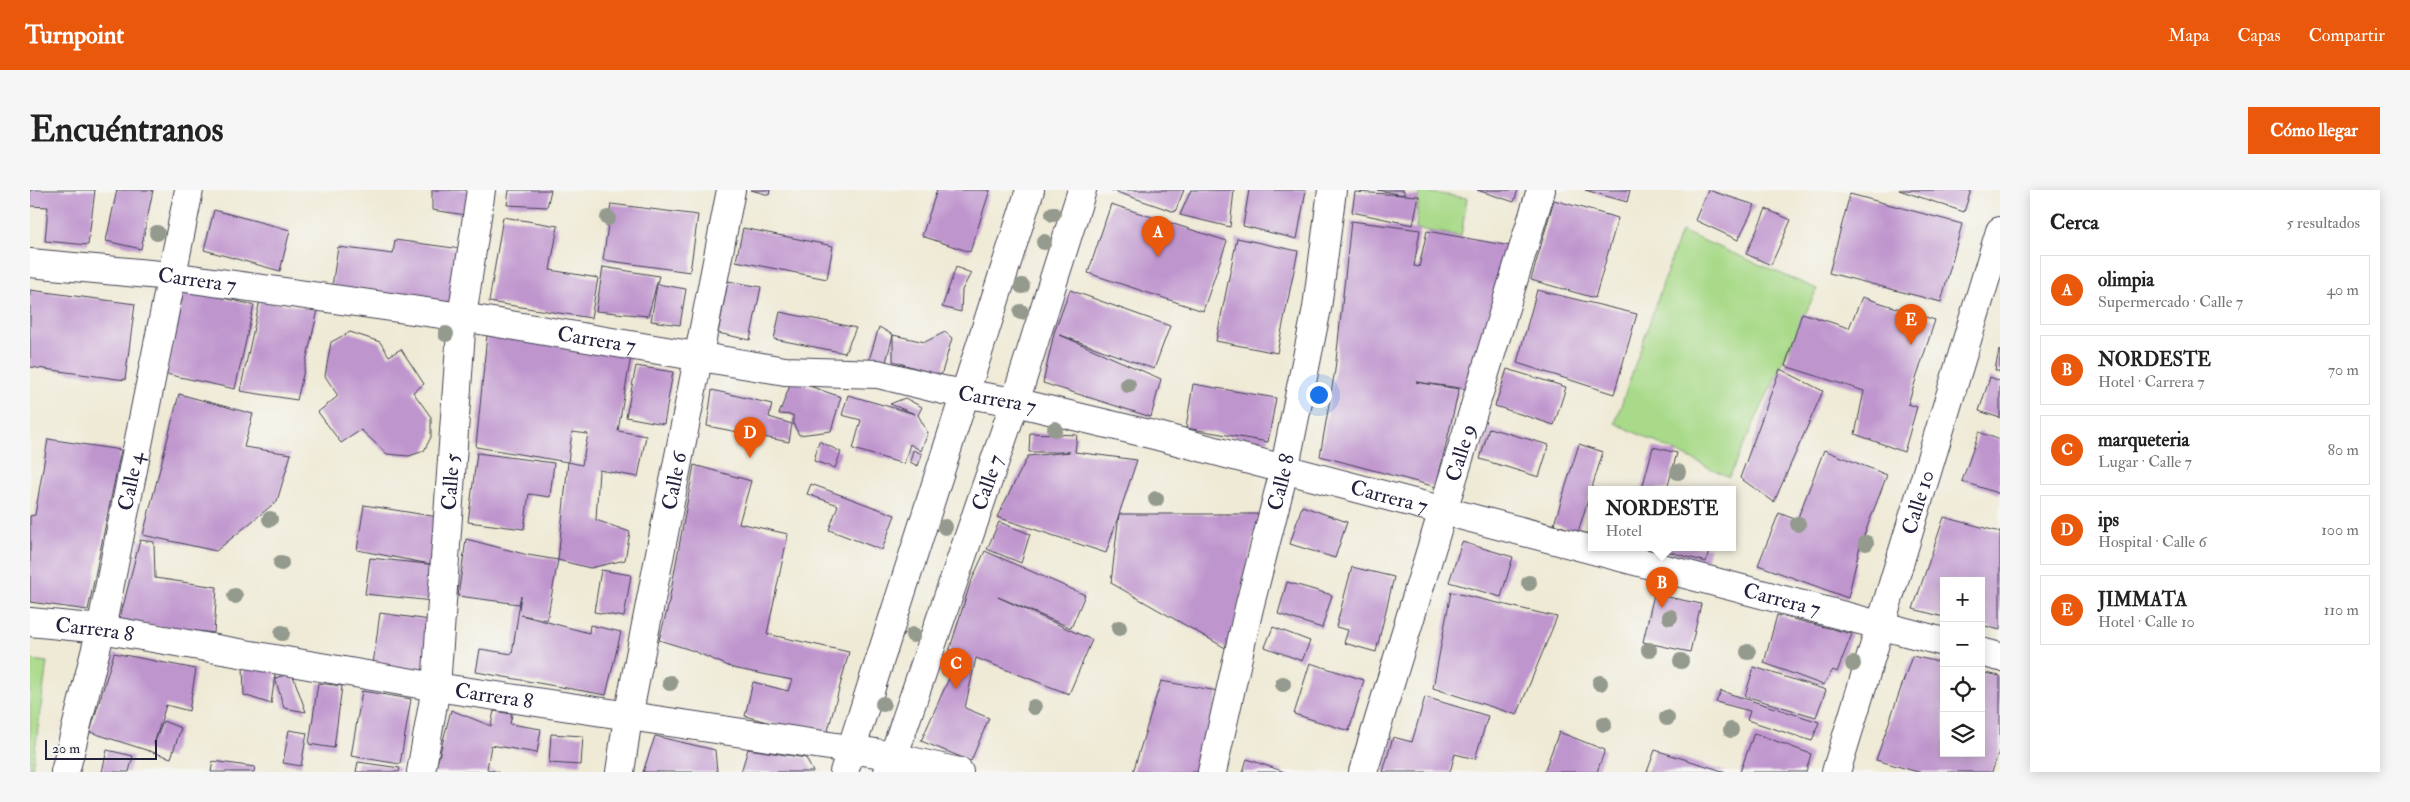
<!DOCTYPE html>
<html lang="es">
<meta charset="utf-8">
<style>
:root{--surface:#fff;--page:#f6f6f6;--text:#222;--muted:#767676;--line:#e0e0e0;--accent:#ea580c}
body{margin:0;font-family:"IM FELL Double Pica",serif;background:var(--page);color:var(--text)}
.controls{position:absolute;right:15px;bottom:15px;display:grid;overflow:hidden;border-radius:0px;box-shadow:0 2px 12px #0003}
.controls button{width:45px;height:45px;display:grid;place-items:center;padding:0;border:0;border-bottom:1px solid var(--line);background:var(--surface);color:var(--text);font:25px sans-serif}
.scale{position:absolute;left:15px;bottom:12px;width:112px;box-sizing:border-box;padding-left:5px;border:2px solid #22223b;border-top:0;font-size:14px;line-height:18px;white-space:nowrap;color:#22223b;-webkit-text-stroke:4px #f6f6f2;paint-order:stroke}
.you{position:absolute;left:1288px;top:204px;width:18px;height:18px;margin:-12px;border:4px solid #fff;border-radius:50%;background:#1a73e8;box-shadow:0 0 0 8px #1a73e833}
.badge{display:grid;place-items:center;width:32px;height:32px;border-radius:50%;background:var(--accent);color:#fff;font-size:16px;font-weight:700}
.pin{position:absolute;translate:-50% -41px;filter:drop-shadow(0 1px 2px #0008)}
.pin::after{content:'';position:absolute;top:26px;width:18px;height:15px;background:inherit;clip-path:polygon(0 0,100% 0,50% 100%)}
.popup{position:absolute;left:1558px;top:296px;width:148px;height:65px;box-sizing:border-box;display:grid;place-content:center;border-radius:0px;background:var(--surface);filter:drop-shadow(0 1px 4px #0005);font-size:16px;white-space:nowrap;color:var(--muted)}
.popup b{font-size:19px;color:var(--text)}
.popup::after{content:'';position:absolute;left:50%;top:100%;margin-left:-10px;border:10px solid transparent;border-top-color:var(--surface)}
.list{margin:0;padding:0;list-style:none}
h2{display:flex;justify-content:space-between;align-items:center;height:65px;margin:0;padding:0 20px;font-size:21px}
h2 small{font-size:16px;font-weight:400;color:var(--muted)}
.list li{display:grid;grid-template-columns:32px 1fr auto;gap:15px;align-items:center;box-sizing:border-box;height:70px;margin:0 10px 10px;padding:0 10px;border:1px solid var(--line);border-radius:0px}
.list b{display:block;font-size:19px;white-space:nowrap}
.list p{margin:0;font-size:16px;white-space:nowrap;color:var(--muted)}
.list em{font-size:16px;font-style:normal;color:var(--muted)}
.icon{flex:none;width:28px;height:28px;fill:none;stroke:currentColor;stroke-width:2;stroke-linecap:round;stroke-linejoin:round}
.map{position:relative;flex:none;width:1970px;height:582px;overflow:hidden;border-radius:0px}
header{display:flex;align-items:center;gap:30px;box-sizing:border-box;height:70px;padding:0 25px;background:var(--accent);color:#fff}
header strong{font-size:24px}
nav{display:flex;gap:28px;margin-inline-start:auto;font-size:18px}
.intro{display:flex;align-items:center;justify-content:space-between;box-sizing:border-box;height:120px;padding:0 30px}
h1{margin:0;font-size:35px}
.button{padding:12px 22px;border-radius:0px;background:var(--accent);color:#fff;font-size:18px;font-weight:700}
main{display:flex;gap:30px;padding:0 30px}
aside{flex:1;background:var(--surface);border-radius:0px;box-shadow:0 2px 12px #0003}
.map>svg:first-child{display:block}
</style>
<header>
<strong>Turnpoint</strong>
<nav><a>Mapa</a><a>Capas</a><a>Compartir</a></nav>
</header>
<div class="intro"><h1>Encuéntranos</h1><a class="button">Cómo llegar</a></div>
<main>
<div class="map">
<svg width="1970" height="582" viewBox="0 0 1970 582">
<rect width="100%" height="100%" fill="#f6f6f2"/>
<filter id="ink" filterUnits="userSpaceOnUse"><feTurbulence type="fractalNoise" baseFrequency=".02" numOctaves="2"/><feDisplacementMap in="SourceGraphic" scale="10" xChannelSelector="R" yChannelSelector="G"/><feConvolveMatrix kernelMatrix="1 2 1 2 8 2 1 2 1" color-interpolation-filters="sRGB"/></filter>
<filter id="wash" filterUnits="userSpaceOnUse"><feTurbulence type="fractalNoise" baseFrequency=".0096" numOctaves="4" result="noise"/><feDisplacementMap in="SourceGraphic" scale="20" xChannelSelector="R" yChannelSelector="G"/><feGaussianBlur stdDeviation="1.12" result="paint"/><feColorMatrix in="noise" values="0 0 0 0 0 0 0 0 0 0 0 0 0 0 0 0 0 1.4 0 .05"/><feComposite in="paint" operator="in"/></filter>
<g filter="url(#wash)">
<rect width="100%" height="100%" fill="#efead5"/>
<!-- green -->
<g fill="#a9da89" stroke="#667e62">
<polygon points="1389,1 1437,8 1431,46 1386,39"/>
<polygon points="1651,41 1787,99 1699,287 1585,233"/>
<polygon points="0,470 17,472 2,582 0,582"/>
</g>
<g id="blocks">
<!-- building -->
<g fill="#bf95ce">
<polygon points="0,0 65,0 58,55 15,51 18,17 0,16"/>
<polygon points="87,0 123,0 111,59 76,51"/>
<polygon points="402,0 440,0 436,25 402,20"/>
<polygon points="479,0 521,0 517,17 477,15"/>
<polygon points="721,0 740,0 739,5"/>
<polygon points="907,0 960,0 940,62 892,46"/>
<polygon points="1081,0 1154,0 1145,22"/>
<polygon points="1161,0 1204,0 1200,37 1150,25"/>
<polygon points="1219,0 1276,0 1267,49 1213,36"/>
<polygon points="1347,0 1374,0 1374,5"/>
<polygon points="1447,0 1488,0 1484,12"/>
<polygon points="1555,0 1600,0 1597,12"/>
<polygon points="1678,0 1725,15 1708,50 1665,30"/>
<polygon points="1869,0 1941,0 1934,22"/>
<polygon points="1325,2 1389,6 1383,35 1322,22"/>
<polygon points="1820,4 1932,34 1911,112 1799,83"/>
<polygon points="1524,10 1588,28 1565,108 1501,90"/>
<polygon points="581,14 668,25 660,82 573,70"/>
<polygon points="1081,14 1197,51 1173,121 1058,83"/>
<polygon points="1736,19 1761,30 1741,75 1716,64"/>
<polygon points="184,20 260,40 250,81 174,60"/>
<polygon points="473,27 528,36 520,80 568,88 561,128 459,112"/>
<polygon points="1321,31 1390,40 1384,76 1389,77 1397,41 1480,56 1437,199 1386,192 1429,199 1406,297 1290,266 1305,180"/>
<polygon points="713,38 803,56 797,89 706,71"/>
<polygon points="1207,48 1268,61 1247,163 1186,151"/>
<polygon points="365,50 431,59 423,120 301,103 308,57 363,64"/>
<polygon points="573,77 629,86 618,126 566,121"/>
<polygon points="926,77 941,83 932,100 931,122 912,117"/>
<polygon points="698,91 731,97 720,150 688,143"/>
<polygon points="627,94 656,99 650,135 621,131"/>
<polygon points="154,99 224,115 205,199 136,184"/>
<polygon points="0,100 105,114 95,190 0,177"/>
<polygon points="1040,100 1140,136 1124,179 1030,145 1131,189 1121,227 1013,193 1024,143"/>
<polygon points="1507,100 1607,124 1584,204 1487,173"/>
<polygon points="1832,107 1905,130 1878,214 1887,217 1874,262 1825,244 1834,201 1755,176 1772,123 1819,138"/>
<polygon points="230,110 288,120 267,210 210,201"/>
<polygon points="750,122 804,133 826,138 815,163 744,149"/>
<polygon points="849,137 863,145 895,152 915,142 922,148 911,186 863,171 863,145 856,172 839,170"/>
<polygon points="320,142 350,152 359,166 371,159 394,194 383,202 401,227 401,247 394,261 379,266 357,264 331,240 311,253 288,222 308,206 295,186 301,152"/>
<polygon points="457,145 601,166 588,241 616,246 608,287 569,280 566,330 600,342 595,370 560,378 528,370 538,272 552,275 558,244 542,242 538,272 446,257"/>
<polygon points="1969,160 1970,161 1970,182 1965,180"/>
<polygon points="606,176 643,182 634,234 596,227"/>
<polygon points="1477,179 1536,197 1524,235 1465,216"/>
<polygon points="1750,179 1793,201 1744,312 1710,288"/>
<polygon points="1960,187 1970,191 1970,228 1949,221"/>
<polygon points="762,190 811,207 801,241 769,245 763,233 763,225 749,224"/>
<polygon points="1163,194 1246,208 1238,252 1156,238"/>
<polygon points="682,200 742,214 739,227 762,234 759,252 677,236"/>
<polygon points="149,204 223,224 214,257 261,264 247,311 186,361 113,345"/>
<polygon points="818,205 885,224 860,214 875,208 892,217 888,225 898,243 891,261 880,254 874,274 823,259 831,230 812,225"/>
<polygon points="1459,238 1519,255 1509,287 1450,269"/>
<polygon points="1949,242 1970,250 1970,304 1932,291"/>
<polygon points="1000,243 1047,245 1045,262 1107,270 1076,363 967,327 998,266 1040,262 999,262"/>
<polygon points="18,249 91,260 58,420 0,412 0,326 5,325"/>
<polygon points="789,251 811,262 805,278 784,271"/>
<polygon points="1549,254 1573,262 1548,342 1524,334"/>
<polygon points="1623,257 1647,263 1637,299 1612,299"/>
<polygon points="883,260 892,264 888,276 880,272"/>
<polygon points="1794,260 1857,285 1830,356 1818,408 1728,375 1749,323 1767,330"/>
<polygon points="447,263 524,273 520,307 499,304 494,339 438,332"/>
<polygon points="664,275 721,291 709,333 758,344 737,444 819,462 796,548 715,526 723,492 758,501 762,490 703,478 661,460 629,450 638,417"/>
<polygon points="781,294 865,325 852,360 799,340 808,315 777,304"/>
<polygon points="334,315 408,327 400,374 327,360"/>
<polygon points="1272,316 1317,332 1305,368 1260,354"/>
<polygon points="1089,324 1229,324 1199,460 1081,393"/>
<polygon points="1914,327 1970,342 1970,440 1951,435 1951,391 1914,391 1914,427 1883,419"/>
<polygon points="969,332 1000,344 991,373 957,359"/>
<polygon points="436,349 498,365 528,370 517,430 491,425 559,443 560,435 591,442 576,505 446,482 450,459 482,464 491,406 489,414 428,406"/>
<polygon points="110,350 124,352 125,388 187,397 184,443 89,432"/>
<polygon points="1432,352 1483,367 1471,407 1419,392"/>
<polygon points="1622,357 1680,357 1676,372"/>
<polygon points="955,361 1055,405 1041,438 968,407 1062,450 1039,504 946,468 935,518 959,528 941,571 891,551 920,486 912,484 940,394"/>
<polygon points="340,368 407,375 403,411 335,404"/>
<polygon points="1322,377 1364,387 1346,462 1314,453 1318,440 1306,437"/>
<polygon points="571,380 601,385 594,427 564,422"/>
<polygon points="1257,392 1302,405 1292,438 1248,424"/>
<polygon points="1421,402 1527,427 1487,525 1403,498"/>
<polygon points="1624,404 1671,414 1660,462 1613,452"/>
<polygon points="350,423 400,430 393,481 343,474"/>
<polygon points="1747,425 1822,444 1807,482 1803,480 1793,495 1734,473"/>
<polygon points="1243,437 1280,451 1272,471 1235,457"/>
<polygon points="84,463 166,479 159,521 136,515 124,554 133,531 151,538 141,568 60,542"/>
<polygon points="1882,466 1914,473 1914,563 1951,563 1951,482 1970,486 1970,558 1962,582 1888,582 1846,570"/>
<polygon points="1280,473 1334,490 1319,541 1264,524"/>
<polygon points="213,475 246,478 241,514 214,505"/>
<polygon points="1724,477 1796,500 1786,527 1715,506"/>
<polygon points="262,483 276,522 254,518 245,488"/>
<polygon points="1131,491 1188,501 1171,582 1103,582"/>
<polygon points="288,493 312,496 304,558 279,554"/>
<polygon points="332,501 381,509 370,574 321,566"/>
<polygon points="1691,501 1789,532 1782,551 1717,530 1720,521 1686,512"/>
<polygon points="1395,507 1458,526 1445,569 1425,564 1420,582 1353,582 1363,547 1382,552"/>
<polygon points="421,520 461,536 464,521 482,524 480,534 511,539 507,563 461,555 457,579 468,582 405,582"/>
<polygon points="259,540 277,543 271,576 253,573"/>
<polygon points="1529,542 1575,560 1567,582 1514,582"/>
<polygon points="1724,543 1781,564 1776,582 1710,582"/>
<polygon points="521,544 553,546 551,575 519,573"/>
<polygon points="625,546 685,560 687,582 613,582"/>
<polygon points="718,559 776,568 783,582 711,582"/>
<polygon points="77,560 103,566 99,582 72,582"/>
<polygon points="1625,560 1696,582 1617,582"/>
<polygon points="1217,569 1255,582 1213,582"/>
<polygon points="183,571 225,577 224,582 181,582"/>
<polygon points="328,572 370,578 369,582 326,582"/>
</g>
</g>
</g>
<g filter="url(#ink)">
<use href="#blocks" fill-opacity="0" stroke="#414052" stroke-width="1"/>
<g fill="none" stroke-linecap="round" stroke-linejoin="round">
<defs>
<g id="minor">
<path id="s1" d="M0 73 141 86 432 127 755 181 848 184 913 200 985 212 1128 246 1914 452"/>
<path id="s2" d="M0 432 71 439 406 497 846 563 929 582"/>
<polyline points="1951,462 1970,467"/>
<path id="s3" d="M35 582 71 439 159 0"/>
<path id="s4" d="M391 582 406 497 432 127 451 0"/>
<path id="s5" d="M590 582 598 527 701 0"/>
<polyline points="814,582 1000,0"/>
<path id="s6" d="M858 582 985 212 1052 0"/>
<path id="s7" d="M1182 582 1219 418 1254 281 1287 118 1302 0"/>
<path id="s8" d="M1333 582 1511 0"/>
<path id="s9" d="M1806 582 1970 41"/>
</g>
</defs>
<!-- minor casing -->
<use href="#minor" stroke="#414052" stroke-width="30"/>
<!-- minor -->
<use href="#minor" stroke="#fff" stroke-width="28"/>
</g>
<!-- trees -->
<g fill="#949a8d">
<circle cx="1023" cy="24" r="8"/>
<circle cx="578" cy="28" r="8"/>
<circle cx="127" cy="43" r="8"/>
<circle cx="1014" cy="52" r="8"/>
<circle cx="992" cy="96" r="8"/>
<circle cx="991" cy="122" r="8"/>
<circle cx="416" cy="144" r="8"/>
<circle cx="1098" cy="195" r="8"/>
<circle cx="1025" cy="239" r="8"/>
<circle cx="1648" cy="282" r="8"/>
<circle cx="1126" cy="309" r="8"/>
<circle cx="240" cy="329" r="8"/>
<circle cx="1768" cy="334" r="8"/>
<circle cx="915" cy="337" r="8"/>
<circle cx="1836" cy="353" r="8"/>
<circle cx="251" cy="373" r="8"/>
<circle cx="1499" cy="393" r="8"/>
<circle cx="205" cy="406" r="8"/>
<circle cx="1640" cy="427" r="8"/>
<circle cx="1089" cy="438" r="8"/>
<circle cx="252" cy="443" r="8"/>
<circle cx="883" cy="445" r="8"/>
<circle cx="1619" cy="460" r="8"/>
<circle cx="1718" cy="462" r="8"/>
<circle cx="1651" cy="471" r="8"/>
<circle cx="1823" cy="474" r="8"/>
<circle cx="640" cy="493" r="8"/>
<circle cx="1570" cy="493" r="8"/>
<circle cx="1253" cy="494" r="8"/>
<circle cx="853" cy="514" r="8"/>
<circle cx="1004" cy="517" r="8"/>
<circle cx="1637" cy="528" r="8"/>
<circle cx="1574" cy="534" r="8"/>
<circle cx="1701" cy="540" r="8"/>
</g>
</g>
<g text-anchor="middle" dominant-baseline="central" stroke-width="4.5" stroke-linejoin="round" paint-order="stroke">
<!-- street labels -->
<g font-size="21" fill="#22223b" stroke="#f6f6f2">
<text stroke="none"><textPath href="#s1" startOffset="168">Carrera 7</textPath></text>
<text stroke="none"><textPath href="#s1" startOffset="572">Carrera 7</textPath></text>
<text stroke="none"><textPath href="#s1" startOffset="978">Carrera 7</textPath></text>
<text stroke="none"><textPath href="#s8" startOffset="334">Calle 9</textPath></text>
<text stroke="none"><textPath href="#s4" startOffset="292">Calle 5</textPath></text>
<text stroke="none"><textPath href="#s5" startOffset="296">Calle 6</textPath></text>
<text stroke="none"><textPath href="#s3" startOffset="298">Calle 4</textPath></text>
<text stroke="none"><textPath href="#s6" startOffset="306">Calle 7</textPath></text>
<text stroke="none"><textPath href="#s7" startOffset="298">Calle 8</textPath></text>
<text stroke="none"><textPath href="#s1" startOffset="1382">Carrera 7</textPath></text>
<text stroke="none"><textPath href="#s9" startOffset="282">Calle 10</textPath></text>
<text stroke="none"><textPath href="#s1" startOffset="1788">Carrera 7</textPath></text>
<text stroke="none"><textPath href="#s2" startOffset="65">Carrera 8</textPath></text>
<text stroke="none"><textPath href="#s2" startOffset="470">Carrera 8</textPath></text>
</g>
</g>
</svg>
<div class="controls">
<button>+</button>
<button>−</button>
<button><svg class="icon" aria-label="locate" viewBox="0 0 24 24"><circle cx="12" cy="12" r="6"/><path d="M12 2v4M12 18v4M2 12h4M18 12h4"/></svg></button>
<button><svg class="icon" aria-label="layers" viewBox="0 0 24 24"><path d="M12 4l9 5-9 5-9-5zM3 14l9 5 9-5"/></svg></button>
</div>
<div class="scale">20 m</div>
<div class="you"></div>
<div class="pin badge" style="left:1128px;top:67px">A</div>
<div class="pin badge" style="left:1632px;top:418px">B</div>
<div class="popup"><b>NORDESTE</b>Hotel</div>
<div class="pin badge" style="left:926px;top:499px">C</div>
<div class="pin badge" style="left:720px;top:268px">D</div>
<div class="pin badge" style="left:1881px;top:155px">E</div>
</div>
<aside>
<h2>Cerca<small>5 resultados</small></h2>
<ul class="list">
<li><span class="badge">A</span><div><b>olimpia</b><p>Supermercado · Calle 7</p></div><em>40 m</em></li>
<li><span class="badge">B</span><div><b>NORDESTE</b><p>Hotel · Carrera 7</p></div><em>70 m</em></li>
<li><span class="badge">C</span><div><b>marqueteria</b><p>Lugar · Calle 7</p></div><em>80 m</em></li>
<li><span class="badge">D</span><div><b>ips</b><p>Hospital · Calle 6</p></div><em>100 m</em></li>
<li><span class="badge">E</span><div><b>JIMMATA</b><p>Hotel · Calle 10</p></div><em>110 m</em></li>
</ul>
</aside>
</main>
